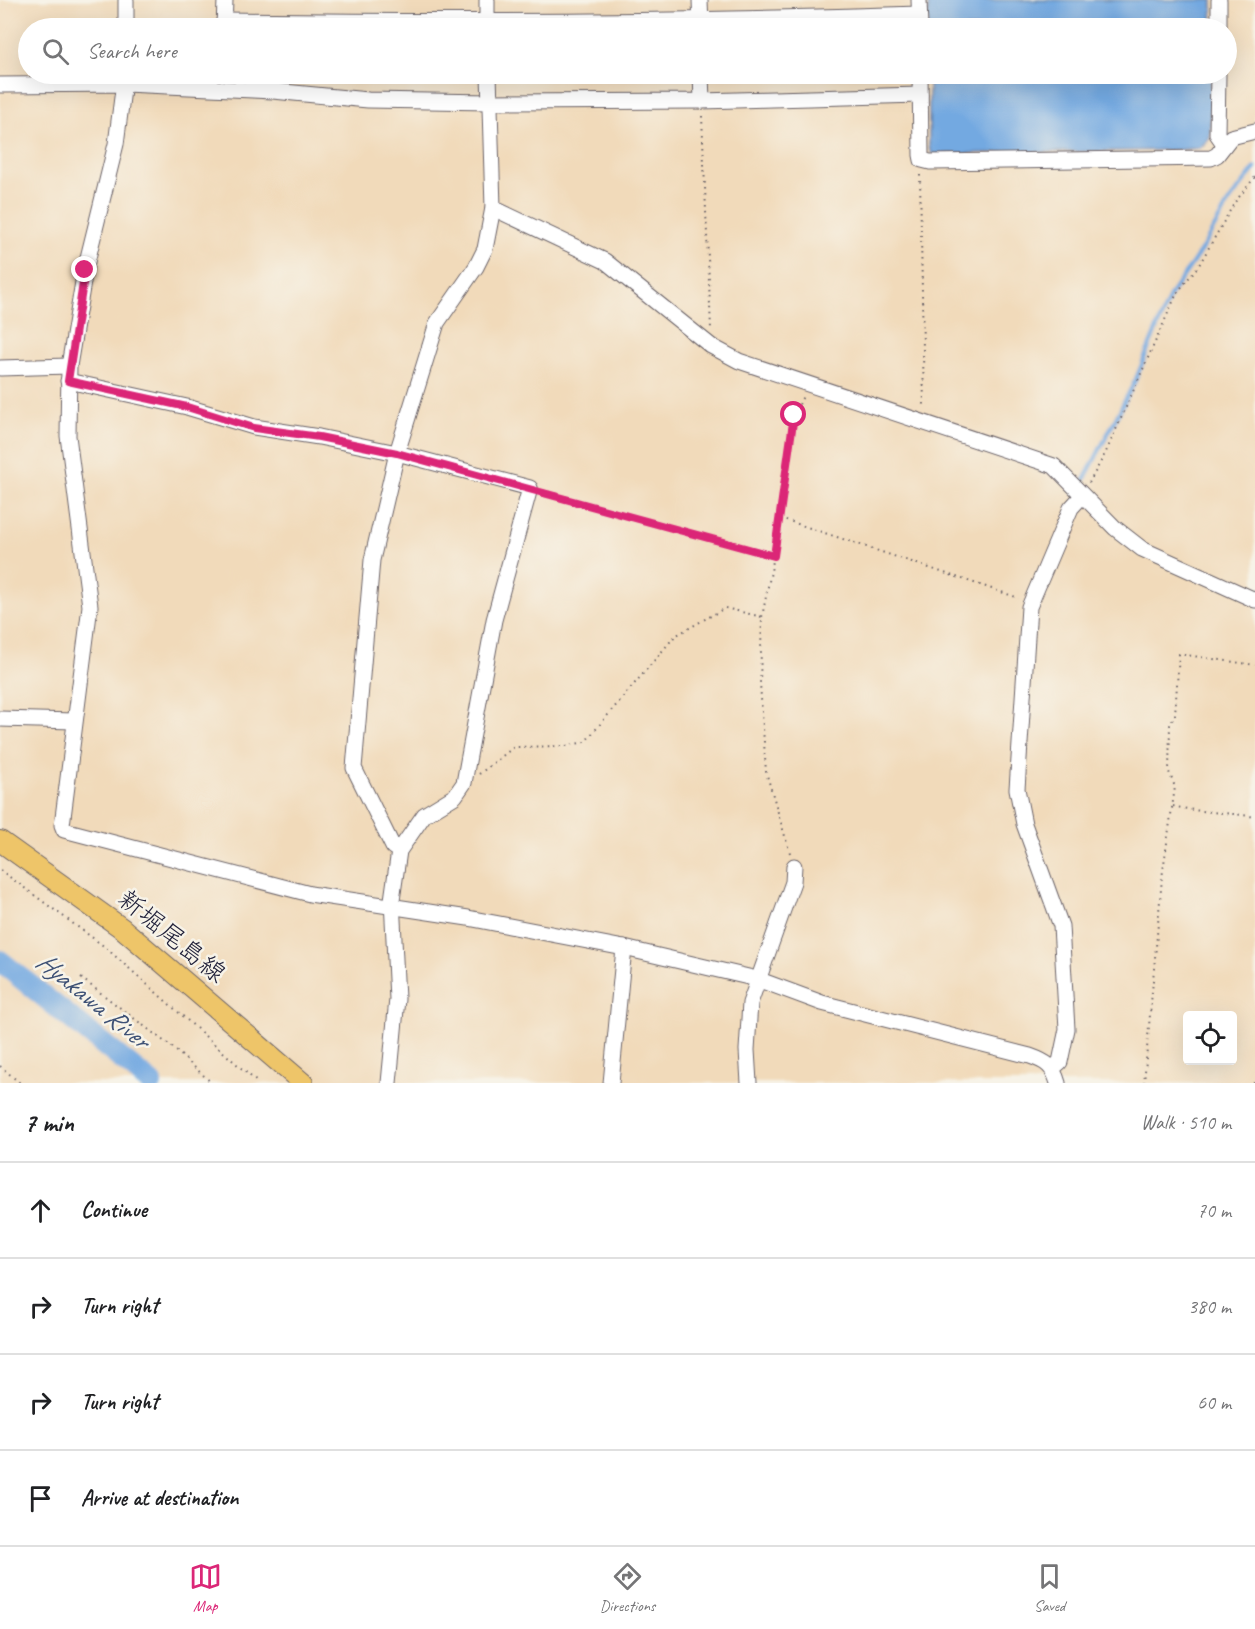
<!DOCTYPE html>
<meta charset="utf-8">
<style>
:root{--surface:#fff;--page:#f2f2f2;--text:#202124;--muted:#757577;--line:#e0e0e0;--accent:#db2777}
body{margin:0;font-family:Caveat,"Klee One",sans-serif;background:var(--page);color:var(--text)}
.controls{position:absolute;right:18px;bottom:18px;display:grid;overflow:hidden;border-radius:6px;box-shadow:0 6px 24px #0002}
.controls button{width:54px;height:54px;display:grid;place-items:center;padding:0;border:0;border-bottom:2px solid var(--line);background:var(--surface);color:var(--text);font:30px sans-serif}
.stop{position:absolute;width:18px;height:18px;margin:-14px;border:4px solid #db2777;border-radius:50%;background:#fff}
.stop.end{background:#db2777;border-color:#fff;box-shadow:0 2px 6px #0008}
.list{margin:0;padding:0;list-style:none}
h2{display:flex;justify-content:space-between;align-items:center;height:78px;margin:0;padding:0 24px;font-size:26px}
h2 small{font-size:20px;font-weight:400;color:var(--muted)}
.list li{display:grid;grid-template-columns:39px 1fr auto;gap:18px;align-items:center;box-sizing:border-box;height:96px;padding:0 24px;border-top:2px solid var(--line)}
.list b{display:block;font-size:22px;white-space:nowrap}
.list em{font-size:20px;font-style:normal;color:var(--muted)}
.icon{flex:none;width:33px;height:33px;fill:none;stroke:currentColor;stroke-width:2;stroke-linecap:round;stroke-linejoin:round}
.map{position:relative;flex:none;width:1255px;height:1083px;overflow:hidden}
.search{position:absolute;background:var(--surface);box-shadow:0 6px 24px #0002;left:18px;right:18px;top:18px;height:66px;display:flex;align-items:center;gap:15px;box-sizing:border-box;padding:0 21px;border-radius:33px;color:var(--muted);font-size:22px}
.sheet{height:462px;background:var(--surface)}
nav{display:flex;justify-content:space-around;align-items:center;box-sizing:border-box;height:84px;border-top:2px solid var(--line);background:var(--surface);font-size:16px;color:var(--muted)}
nav a{display:grid;justify-items:center;gap:3px}
nav .on{color:var(--accent)}
.map>svg:first-child{display:block}
</style>
<div class="map">
<svg width="1255" height="1083" viewBox="0 0 1255 1083">
<rect width="100%" height="100%" fill="#f7f3e8"/>
<filter id="ink" filterUnits="userSpaceOnUse"><feTurbulence type="fractalNoise" baseFrequency=".0167" numOctaves="2"/><feDisplacementMap in="SourceGraphic" scale="12" xChannelSelector="R" yChannelSelector="G"/><feConvolveMatrix kernelMatrix="1 2 1 2 8 2 1 2 1" color-interpolation-filters="sRGB"/></filter>
<filter id="wash" filterUnits="userSpaceOnUse"><feTurbulence type="fractalNoise" baseFrequency=".008" numOctaves="4" result="noise"/><feDisplacementMap in="SourceGraphic" scale="24" xChannelSelector="R" yChannelSelector="G"/><feGaussianBlur stdDeviation="1.35" result="paint"/><feColorMatrix in="noise" values="0 0 0 0 0 0 0 0 0 0 0 0 0 0 0 0 0 1.4 0 .05"/><feComposite in="paint" operator="in"/></filter>
<g filter="url(#wash)">
<rect width="100%" height="100%" fill="#f1daba"/>
<!-- water -->
<g fill="#73a9e1" stroke="#4a668e" stroke-width="1.5">
<polygon points="928,0 1213,0 1212,28 928,28"/>
<polygon points="929,74 1211,74 1210,138 1200,148 1177,150 932,154 929,147"/>
</g>
<g fill="none" stroke-linecap="round" stroke-linejoin="round">
<!-- stream -->
<polyline stroke="#73a9e1" stroke-width="4" points="1082,484 1135,381 1171,294 1200,252 1229,202 1255,168"/>
<!-- river -->
<polyline stroke="#73a9e1" stroke-width="22" points="0,961 151,1083"/>
</g>
</g>
<g filter="url(#ink)">
<g fill="none" stroke-linecap="round" stroke-linejoin="round">
<defs>
<g id="minor">
<polyline points="487,0 487,28"/>
<polyline points="700,0 701,28"/>
<polyline points="919,0 920,28"/>
<path d="M224 20C456 23 688 22 919 14"/>
<polyline points="126,28 126,0"/>
<polyline points="224,28 225,0"/>
<polyline points="1219,28 1219,0"/>
<path d="M125 74 116 144 85 270 69 366 68 436 90 606 62 825 64 830 310 894 468 918 624 948 757 979 822 1003 1030 1056C1047 1062 1053 1066 1058 1083"/>
<polyline points="701,74 702,101"/>
<polyline points="920,74 921,155 922,160 930,162 1211,158 1217,155 1231,137 1255,131"/>
<polyline points="1218,74 1217,134 1224,144"/>
<polyline points="0,85 125,84 273,91 368,100 490,102 702,101 920,95"/>
<polyline points="493,208 605,261 711,346 739,361 1054,466 1115,528 1142,549 1255,600"/>
<polyline points="0,368 69,366"/>
<polyline points="68,381 187,407 254,427 319,437 397,453 530,488 494,620 464,783 455,796 424,815 399,851 392,900 397,999 389,1083"/>
<polyline points="0,719 74,721"/>
<polyline points="399,851 393,847 354,768 372,560 397,453 437,323 476,267 485,249 493,208 489,74"/>
<polyline points="1053,1068 1060,1062 1067,1029 1061,926 1024,824 1017,789 1029,607 1071,508 1082,496"/>
<polyline points="611,1083 624,948"/>
<polyline points="749,1083 747,1050 750,1003 793,882 794,866"/>
</g>
<polyline id="major" points="0,841 123,929 303,1083"/>
</defs>
<!-- minor casing -->
<use href="#minor" stroke="#6a6267" stroke-width="17"/>
<!-- major casing -->
<use href="#major" stroke="#6a6267" stroke-width="22"/>
<!-- path -->
<g stroke="#6a6267" stroke-width="2" stroke-dasharray="1.5 4.5" stroke-linecap="butt">
<polyline points="702,116 711,329"/>
<polyline points="920,175 924,409"/>
<polyline points="1089,483 1106,452 1177,293 1199,265 1235,202 1255,177"/>
<polyline points="543,491 774,556"/>
<polyline points="780,518 1019,598"/>
<polyline points="479,774 514,747 566,746 585,742 675,636 725,608 762,617"/>
<path d="M1173 806C1200 813 1228 812 1255 817"/>
<polyline points="790,853 766,772 760,683 762,617 774,556 794,415 803,396"/>
<polyline points="0,870 105,947 258,1083"/>
<polyline points="81,978 173,1048 212,1083"/>
<polyline points="0,1066 20,1083"/>
<polyline points="1144,1083 1162,878 1175,787 1169,772 1170,724 1175,715 1179,654 1255,665"/>
<polyline points="1253,1083 1255,1083"/>
</g>
<!-- minor -->
<use href="#minor" stroke="#fff" stroke-width="15"/>
<!-- major -->
<use href="#major" stroke="#eec569" stroke-width="20"/>
</g>
</g>
<g fill="none" stroke-linecap="round" stroke-linejoin="round" filter="url(#ink)">
<!-- route -->
<polyline stroke="#db2777" stroke-width="8" points="85,270 68,381 187,407 254,428 319,437 397,453 774,556 794,415"/>
</g>
<g text-anchor="middle" dominant-baseline="central" stroke-width="5" stroke-linejoin="round" paint-order="stroke">
<!-- street labels -->
<g font-size="26" fill="#22223b" stroke="#f7f3e8">
<text transform="translate(172 936) rotate(39)">新堀尾島線</text>
</g>
<!-- water labels -->
<g font-size="27" font-style="italic" fill="#3e5175" stroke="#f7f3e8">
<text transform="translate(93 1000) rotate(39)">Hyakawa River</text>
</g>
</g>
</svg>
<div class="controls">
<button><svg class="icon" aria-label="locate" viewBox="0 0 24 24"><circle cx="12" cy="12" r="6"/><path d="M12 2v4M12 18v4M2 12h4M18 12h4"/></svg></button>
</div>
<div class="stop" style="left:794px;top:415px"></div>
<div class="stop end" style="left:85px;top:270px"></div>
<div class="search"><svg class="icon" aria-label="search" viewBox="0 0 24 24"><circle cx="10" cy="10" r="6"/><path d="M15 15l6 6"/></svg>Search here</div>
</div>
<section class="sheet">
<h2>7 min<small>Walk · 510 m</small></h2>
<ul class="list">
<li><svg class="icon" aria-label="ahead" viewBox="0 0 24 24"><path d="M12 20V5M6 11l6-6 6 6"/></svg><div><b>Continue</b></div><em>70 m</em></li>
<li><svg class="icon" aria-label="right" viewBox="0 0 24 24"><path d="M7 20v-9h11M14 6l5 5-5 5"/></svg><div><b>Turn right</b></div><em>380 m</em></li>
<li><svg class="icon" aria-label="right" viewBox="0 0 24 24"><path d="M7 20v-9h11M14 6l5 5-5 5"/></svg><div><b>Turn right</b></div><em>60 m</em></li>
<li><svg class="icon" aria-label="arrive" viewBox="0 0 24 24"><path d="M6 21V4h12l-3 4 3 4H6"/></svg><div><b>Arrive at destination</b></div></li>
</ul>
</section>
<nav>
<a class="on"><svg class="icon" aria-label="map" viewBox="0 0 24 24"><path d="M3 6l6-2 6 2 6-2v14l-6 2-6-2-6 2zM9 4v14M15 6v14"/></svg>Map</a>
<a><svg class="icon" aria-label="directions" viewBox="0 0 24 24"><path d="M12 3l9 9-9 9-9-9zM9 14v-3h6M13 9l2 2-2 2"/></svg>Directions</a>
<a><svg class="icon" aria-label="saved" viewBox="0 0 24 24"><path d="M7 4h10v16l-5-4-5 4z"/></svg>Saved</a>
</nav>
